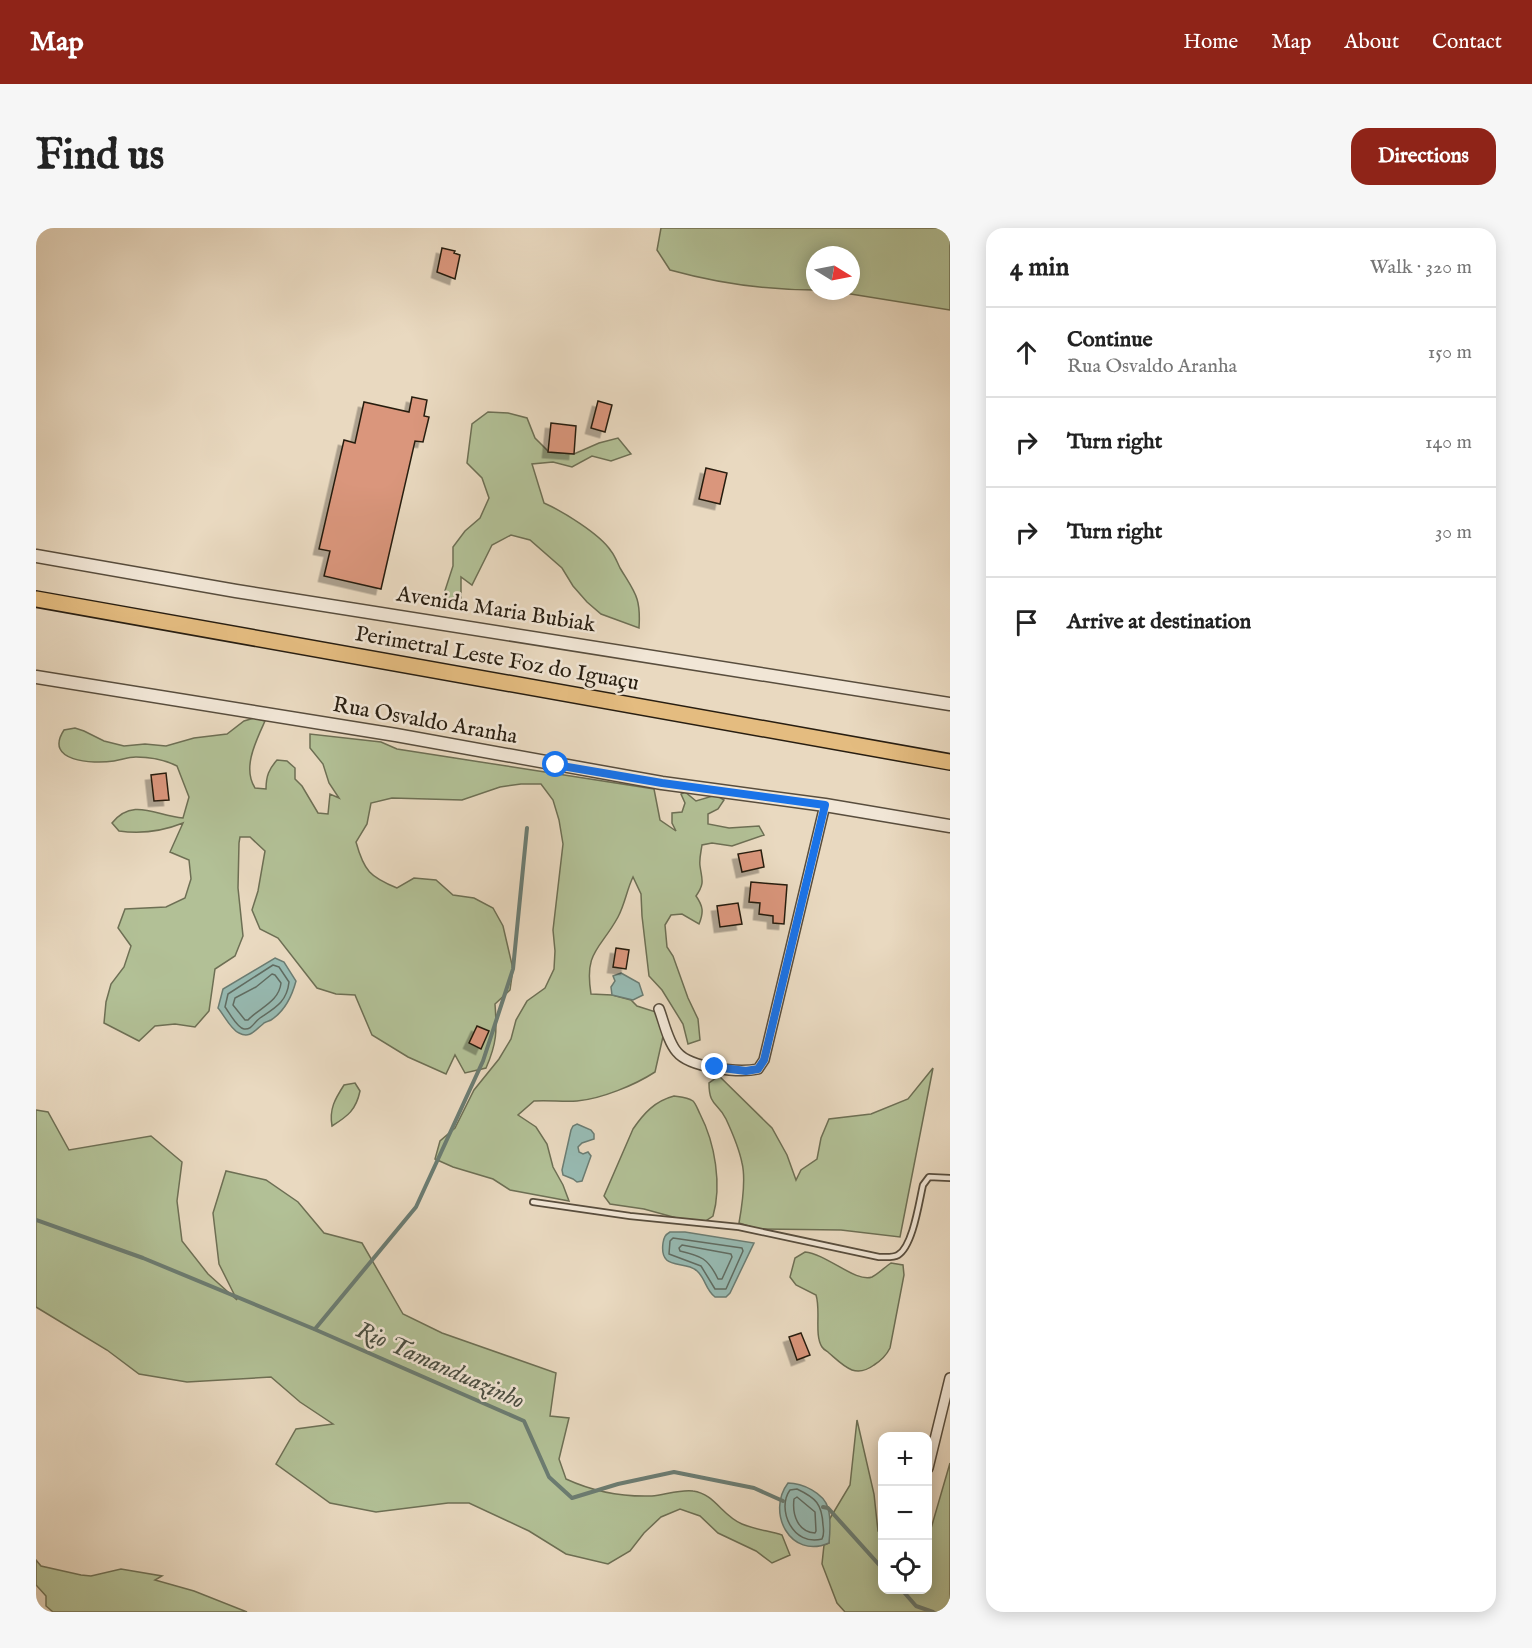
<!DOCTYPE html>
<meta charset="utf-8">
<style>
:root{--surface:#fff;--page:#f6f6f6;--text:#222;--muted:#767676;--line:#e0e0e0;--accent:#8f2418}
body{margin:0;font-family:"IM FELL English",serif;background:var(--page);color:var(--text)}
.controls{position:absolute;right:18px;bottom:18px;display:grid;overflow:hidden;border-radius:12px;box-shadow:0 3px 15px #0003}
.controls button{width:54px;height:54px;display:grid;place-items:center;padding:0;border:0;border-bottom:2px solid var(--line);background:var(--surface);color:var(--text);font:30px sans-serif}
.compass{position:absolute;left:770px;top:18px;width:54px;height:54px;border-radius:50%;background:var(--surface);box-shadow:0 3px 15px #0003;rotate:100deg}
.stop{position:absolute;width:18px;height:18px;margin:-14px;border:4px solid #1a73e8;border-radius:50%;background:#fff}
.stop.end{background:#1a73e8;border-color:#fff;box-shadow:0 2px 6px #0008}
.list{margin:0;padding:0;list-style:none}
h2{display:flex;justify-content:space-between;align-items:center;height:78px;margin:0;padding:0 24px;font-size:26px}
h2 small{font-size:20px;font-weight:400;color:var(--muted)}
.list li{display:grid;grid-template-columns:39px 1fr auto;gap:18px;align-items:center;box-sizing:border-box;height:90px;padding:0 24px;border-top:2px solid var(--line)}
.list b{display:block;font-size:22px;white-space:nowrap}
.list p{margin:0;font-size:20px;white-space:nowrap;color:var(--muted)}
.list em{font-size:20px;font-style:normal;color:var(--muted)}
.icon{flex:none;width:33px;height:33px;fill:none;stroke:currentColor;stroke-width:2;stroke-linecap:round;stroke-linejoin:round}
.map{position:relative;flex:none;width:914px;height:1384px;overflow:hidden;border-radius:18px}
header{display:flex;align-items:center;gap:36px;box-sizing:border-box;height:84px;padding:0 30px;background:var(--accent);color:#fff}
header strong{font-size:28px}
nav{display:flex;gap:33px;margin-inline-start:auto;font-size:21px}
.intro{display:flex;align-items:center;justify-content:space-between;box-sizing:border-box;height:144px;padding:0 36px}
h1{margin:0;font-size:42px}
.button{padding:15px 27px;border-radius:18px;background:var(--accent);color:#fff;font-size:21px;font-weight:700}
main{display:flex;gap:36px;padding:0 36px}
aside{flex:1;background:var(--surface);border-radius:18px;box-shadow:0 3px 15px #0003}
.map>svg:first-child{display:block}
</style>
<header>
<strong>Map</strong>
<nav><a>Home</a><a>Map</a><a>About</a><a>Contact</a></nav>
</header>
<div class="intro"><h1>Find us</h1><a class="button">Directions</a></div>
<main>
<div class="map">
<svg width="914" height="1384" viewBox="0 0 914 1384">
<defs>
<filter id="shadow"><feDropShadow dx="-5.5" dy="5.5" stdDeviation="0" flood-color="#0004"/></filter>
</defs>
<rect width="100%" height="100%" fill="#e9d9c0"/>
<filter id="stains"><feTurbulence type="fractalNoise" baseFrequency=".00333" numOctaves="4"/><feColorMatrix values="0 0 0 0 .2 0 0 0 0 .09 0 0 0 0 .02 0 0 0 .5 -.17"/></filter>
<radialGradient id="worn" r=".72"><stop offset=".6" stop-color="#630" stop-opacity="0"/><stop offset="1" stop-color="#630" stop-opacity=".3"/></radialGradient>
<!-- green -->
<g fill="#b2c096" stroke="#6d6f54" stroke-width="1.5">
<path d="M625 0H914V82L796 63H815V27H779V62C730 62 681 55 634 42L621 22Z"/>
<path d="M452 184 472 185 491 190 499 210 513 224 538 226 563 215 582 210 595 226 575 233 556 228 536 239 517 234 496 236 508 275C526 283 564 306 575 323 579 328 581 334 584 340 599 365 605 369 603 400L565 386 551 374 537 358 526 340 494 312 475 307 456 317 436 357 425 349V370L405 375 417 338V319L429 303 444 290 453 270 446 250 431 235 436 196Z"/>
<path d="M218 490 229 493C220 513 206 540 219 560L230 561C230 548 233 541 241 532L251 533 259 540V551L266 558 282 585 292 586 294 566 303 570 293 555 287 536 274 520V506L345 514 361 521 618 561 624 592 640 603 636 595V585L646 584 649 575 645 566 649 564 660 573 680 567 688 572 682 581 672 586V596L693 600 723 598 728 607 696 618 676 615 666 617C665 624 663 631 664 638 666 652 669 655 660 668 667 678 668 684 663 696L646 686 635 687 629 697 631 719 637 728 652 770 662 791 664 812 652 816 647 796 626 762 613 748 606 688 605 666 597 649C591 661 589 676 582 689 564 722 548 723 555 766L576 767 595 772 601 778 620 784 628 804 619 844C599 857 565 871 541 873 527 874 513 872 498 873L482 887 500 899 511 916 517 939 527 957 533 973 474 962 457 951 417 939 399 931 404 913 419 900 438 862 463 831 475 811 480 792 491 773 509 760 518 741 519 723 517 702 527 616 523 592 517 572 505 556H485L464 559 426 572 356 570 335 575 331 596 320 614C328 643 334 649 361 660L378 650 400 652 417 667 438 670 457 680 467 698 477 741 474 762 459 776C461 803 461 815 450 840L429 845 419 827 410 846 372 829 336 807 319 767 300 766 281 760 242 710 224 701 216 682 222 663 229 623 214 609H204L203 615 202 660 207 708 199 728 179 741 173 783 159 799 139 796 119 798 103 813 68 795 70 774 75 756 88 739 95 718 82 700 89 681 130 679 149 670 155 651 153 632 134 624 147 595C127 603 104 606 83 603L76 595C97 569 120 588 147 590L153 569 141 538C129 532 114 529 100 529 92 529 85 532 78 533 57 536 7 534 28 502L39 500 48 503 68 513 88 518 109 516 130 518 158 510 191 506 208 493Z"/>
<path d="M897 840 864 1009 805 1002 722 1001 703 995C706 978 710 951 706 935 703 920 696 904 690 891 682 874 673 879 673 855L683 848 736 900 751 927 760 952 765 942 781 931 785 910 793 891 835 886 872 871Z"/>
<path d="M319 855 324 863C320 882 312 888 296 898 293 881 299 871 308 857Z"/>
<path d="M638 868C645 869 651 869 657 873 660 876 662 882 664 886 679 915 686 957 677 988L668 994 648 992 608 981 574 976 568 968 597 901C608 885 619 873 638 868Z"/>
<path d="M0 882 12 884 33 922 115 908 146 934 141 973 146 1013 172 1046 201 1072 183 1036 177 985 190 943 230 952 262 974 288 1005 326 1015 367 1086 406 1105 520 1145 514 1188 533 1190 523 1231 530 1251C556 1263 587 1269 616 1268 628 1267 646 1261 657 1263 679 1266 686 1288 706 1296 718 1301 733 1303 746 1307L754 1327 736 1335 720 1323 682 1305 664 1288 644 1281 625 1289 608 1305 594 1323 572 1336 530 1326 493 1303 433 1275H412L340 1284 294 1275 240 1236 260 1201 297 1196 264 1174 235 1149 151 1154 103 1146 71 1122 0 1079Z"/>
<path d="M769 1024C791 1026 820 1055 836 1049 842 1046 849 1039 855 1035L867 1037 868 1047 854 1120C850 1128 846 1132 838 1137 819 1151 808 1138 793 1125 791 1123 788 1122 786 1119 778 1107 785 1082 780 1067L760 1057 754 1049 759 1030Z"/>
<polygon points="821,1192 838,1266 842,1303 846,1303 846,1362 892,1362 892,1304 894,1304 914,1235 914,1384 809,1384 801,1375 786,1336 788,1317 793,1315 793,1292 814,1257"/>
<polygon points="0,1332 5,1338 45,1347 55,1348 85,1341 126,1348 119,1352 158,1363 211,1384 17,1384 10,1378 10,1368 0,1357"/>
</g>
<!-- water -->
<g fill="#97bab2" stroke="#6b7c72" stroke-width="1.5">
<path d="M239 730 248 734 260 753C256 768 249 783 235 792 233 793 228 794 227 796 219 802 214 811 203 805 195 802 188 787 182 780L187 761Z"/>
<polygon points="585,745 603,755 607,767 597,772 576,767 575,759 579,753 577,748"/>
<polygon points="541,896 555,902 558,906 558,911 546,915 542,919 543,924 547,926 552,924 555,928 546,953 541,954 537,951 527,947 526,942 535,902 537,898"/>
<path d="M634 1004H649L718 1015 694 1065 690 1069H679C670 1062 670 1053 663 1045 650 1030 623 1045 627 1015 628 1009 629 1007 634 1004Z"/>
<path d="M752 1255C766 1255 788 1265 792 1280 795 1290 794 1305 793 1315 754 1332 730 1284 752 1255Z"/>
</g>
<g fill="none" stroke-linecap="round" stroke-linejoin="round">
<!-- shore -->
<g stroke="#606c62" stroke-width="1.5">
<path d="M237 737 243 739 253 754C251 774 239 780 224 790 218 794 216 802 208 801 201 800 193 784 189 779L192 766Z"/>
<path d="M236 746 239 747 245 755C243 774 223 780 212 792H209L197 777 199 770 220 759Z"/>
<polygon points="637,1010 706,1020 707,1023 690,1061 679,1061 665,1038 633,1026 634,1013"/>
<path d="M646 1017 695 1026 696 1029 686 1051H682C672 1030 665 1028 644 1023L643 1020Z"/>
<path d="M761 1261C780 1270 786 1276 787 1297 788 1303 788 1307 786 1311 757 1319 740 1281 754 1262Z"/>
<path d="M761 1269 779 1284 780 1303 779 1305C762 1304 756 1287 758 1271Z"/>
</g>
<!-- stream -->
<g stroke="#6b7c72" stroke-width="4">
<polyline points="0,992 107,1030 278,1101 488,1193 513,1249 536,1270 582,1256 638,1244 718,1260 747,1273"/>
<polyline points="279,1101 380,979 447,833 477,741 491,600"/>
<polyline points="787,1279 792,1280 846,1340"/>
<polyline points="866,1362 880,1378 897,1384"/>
</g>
</g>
<!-- building -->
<g fill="#da967b" stroke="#281e11" stroke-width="1.5" filter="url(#shadow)">
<polygon points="406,20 419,23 418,25 424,27 419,51 401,44"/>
<polygon points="376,169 391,172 388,188 393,189 387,214 379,213 345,361 288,348 294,323 283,321 308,212 319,215 328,174 373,184"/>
<polygon points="562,173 576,177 569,204 555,200"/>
<polygon points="515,195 540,198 538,226 512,224"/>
<polygon points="670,240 691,245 684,276 663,271"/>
<polygon points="130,545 133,572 118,573 115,547"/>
<polygon points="725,622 728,639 706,644 702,626"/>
<polygon points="715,654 751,657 748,696 737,695 737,688 723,686 724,675 713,674"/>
<polygon points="702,675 706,696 684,699 681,678"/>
<polygon points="580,720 593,722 590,741 577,739"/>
<polygon points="441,798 453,803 445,821 433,815"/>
<polygon points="765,1105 774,1127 761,1132 753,1109"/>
</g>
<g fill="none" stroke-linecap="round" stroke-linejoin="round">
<defs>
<path id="service" d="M497 974 594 988 703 999 843 1029C849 1029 857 1030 862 1027 877 1018 883 974 887 957L893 949 914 950"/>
<g id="minor">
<path d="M623 781C628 794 632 814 641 824 654 840 703 845 722 841L728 832 789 577"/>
<polyline points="892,1240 914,1150"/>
</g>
<g id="tertiary">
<polyline points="0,328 200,363 914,476"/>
<polyline points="0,449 360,507 626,555 789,577 914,598"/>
</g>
<polyline id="trunk" points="0,371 914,534"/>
</defs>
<!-- service casing -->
<use href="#service" stroke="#584d3d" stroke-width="8"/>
<!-- minor casing -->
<use href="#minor" stroke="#584d3d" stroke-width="12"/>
<!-- tertiary casing -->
<use href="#tertiary" stroke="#584d3d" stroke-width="15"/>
<!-- trunk casing -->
<use href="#trunk" stroke="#281e11" stroke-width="18"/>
<!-- service -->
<use href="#service" stroke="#f1e6d6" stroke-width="4.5"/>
<!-- minor -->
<use href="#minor" stroke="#f1e6d6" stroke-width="9"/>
<!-- tertiary -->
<use href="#tertiary" stroke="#f1e6d6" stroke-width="12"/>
<!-- trunk -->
<use href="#trunk" stroke="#e4bc80" stroke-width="15"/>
</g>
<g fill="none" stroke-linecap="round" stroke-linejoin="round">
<!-- route -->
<polyline stroke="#1a73e8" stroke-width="8" points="520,537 626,555 789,577 728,832 722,841 710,843 679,839"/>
</g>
<g text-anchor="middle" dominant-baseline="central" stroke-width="5" stroke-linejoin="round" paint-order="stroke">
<!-- street labels -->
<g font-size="22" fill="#281e11" stroke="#f1e6d6">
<text transform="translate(460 382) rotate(9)">Avenida Maria Bubiak</text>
<text transform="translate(461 431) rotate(10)">Perimetral Leste Foz do Iguaçu</text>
<text transform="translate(389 493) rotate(10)">Rua Osvaldo Aranha</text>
</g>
<!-- water labels -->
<g font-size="24" font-style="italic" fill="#494d41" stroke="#f1e6d6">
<text transform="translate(404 1138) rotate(24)">Rio Tamanduazinho</text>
</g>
</g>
<rect width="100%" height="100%" filter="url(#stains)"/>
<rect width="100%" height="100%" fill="url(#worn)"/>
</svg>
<div class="controls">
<button>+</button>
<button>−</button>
<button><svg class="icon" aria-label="locate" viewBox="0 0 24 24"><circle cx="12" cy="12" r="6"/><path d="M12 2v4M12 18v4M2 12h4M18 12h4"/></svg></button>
</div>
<svg class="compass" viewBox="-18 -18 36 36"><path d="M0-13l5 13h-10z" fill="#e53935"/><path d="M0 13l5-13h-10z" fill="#767676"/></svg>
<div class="stop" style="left:520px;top:537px"></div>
<div class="stop end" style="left:679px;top:839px"></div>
</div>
<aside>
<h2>4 min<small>Walk · 320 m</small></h2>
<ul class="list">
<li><svg class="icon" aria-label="ahead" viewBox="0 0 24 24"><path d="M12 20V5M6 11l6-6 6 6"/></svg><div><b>Continue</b><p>Rua Osvaldo Aranha</p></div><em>150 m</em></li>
<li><svg class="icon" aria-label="right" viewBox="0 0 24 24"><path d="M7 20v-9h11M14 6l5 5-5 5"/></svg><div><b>Turn right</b></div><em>140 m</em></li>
<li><svg class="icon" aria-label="right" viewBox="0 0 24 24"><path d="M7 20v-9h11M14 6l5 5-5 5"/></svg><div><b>Turn right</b></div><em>30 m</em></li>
<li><svg class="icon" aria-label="arrive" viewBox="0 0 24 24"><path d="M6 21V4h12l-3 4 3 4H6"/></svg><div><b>Arrive at destination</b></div></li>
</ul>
</aside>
</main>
